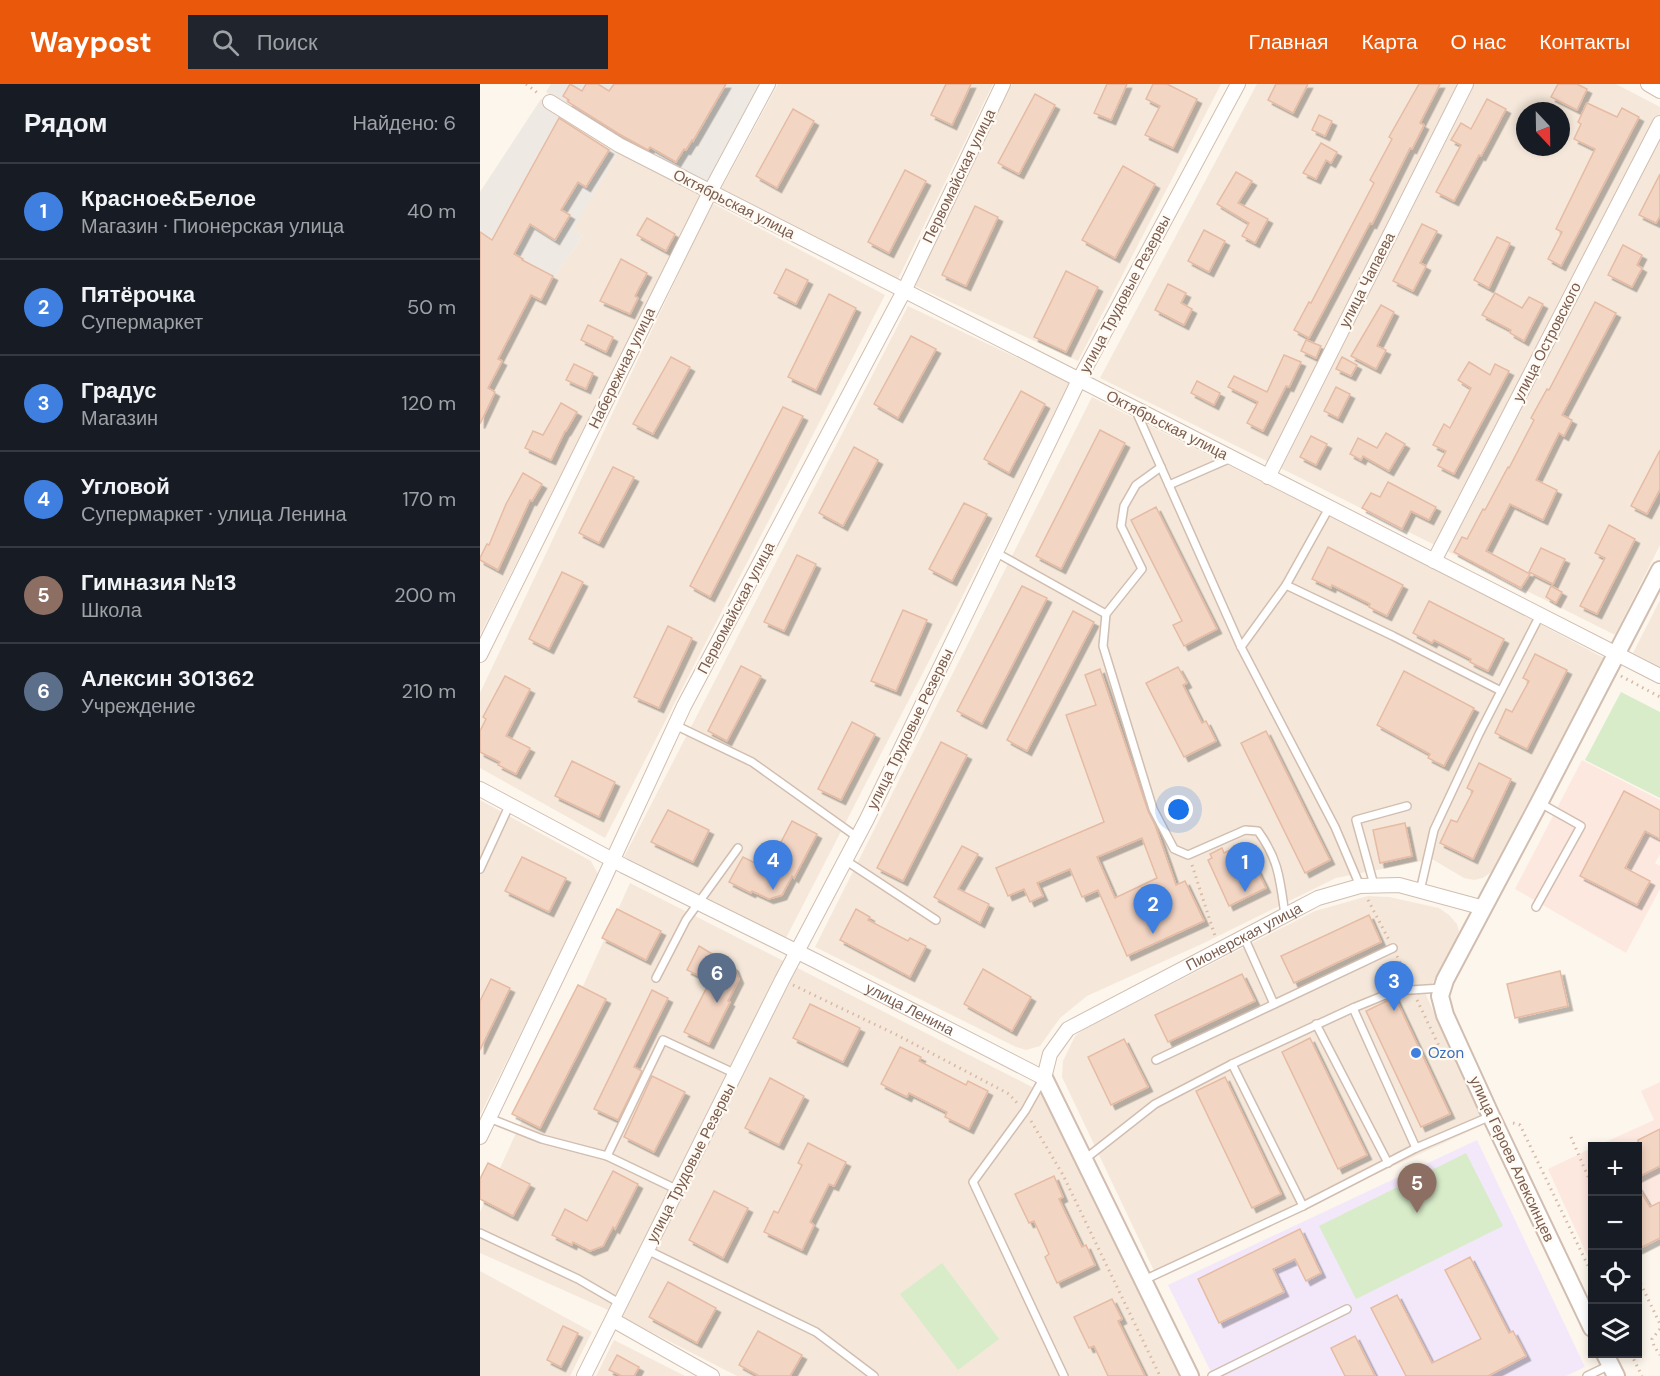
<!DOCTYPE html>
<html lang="ru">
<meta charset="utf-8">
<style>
:root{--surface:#171b24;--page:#20242c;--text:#f1f3f6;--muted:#9ea1a6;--line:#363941;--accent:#ea580c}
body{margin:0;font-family:"DM Sans",sans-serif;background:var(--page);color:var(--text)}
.controls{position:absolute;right:18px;bottom:18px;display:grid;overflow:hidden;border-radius:0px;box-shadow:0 3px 9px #0003}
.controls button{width:54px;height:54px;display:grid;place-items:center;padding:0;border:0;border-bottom:2px solid var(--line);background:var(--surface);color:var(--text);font:30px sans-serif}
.compass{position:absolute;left:1036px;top:18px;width:54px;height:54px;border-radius:50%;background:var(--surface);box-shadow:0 3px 9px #0003;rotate:158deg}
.you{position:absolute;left:699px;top:726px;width:21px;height:21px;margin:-15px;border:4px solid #fff;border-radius:50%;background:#1a73e8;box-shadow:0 0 0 9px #1a73e833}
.badge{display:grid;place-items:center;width:39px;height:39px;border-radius:50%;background:var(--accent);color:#fff;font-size:20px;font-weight:700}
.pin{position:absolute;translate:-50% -50px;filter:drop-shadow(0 2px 3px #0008)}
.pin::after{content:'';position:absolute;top:32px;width:21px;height:18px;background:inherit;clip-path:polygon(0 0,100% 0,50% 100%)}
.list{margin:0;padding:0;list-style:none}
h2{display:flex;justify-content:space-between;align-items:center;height:78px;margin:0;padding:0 24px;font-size:26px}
h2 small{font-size:20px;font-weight:400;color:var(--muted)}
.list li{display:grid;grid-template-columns:39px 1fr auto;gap:18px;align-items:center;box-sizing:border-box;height:96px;padding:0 24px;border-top:2px solid var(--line)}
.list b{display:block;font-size:22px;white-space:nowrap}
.list p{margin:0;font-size:20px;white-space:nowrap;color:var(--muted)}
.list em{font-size:20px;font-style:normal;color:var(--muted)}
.icon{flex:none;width:33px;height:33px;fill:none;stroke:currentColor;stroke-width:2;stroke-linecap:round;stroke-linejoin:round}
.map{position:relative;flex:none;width:1180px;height:1292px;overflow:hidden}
header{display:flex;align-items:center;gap:36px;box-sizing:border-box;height:84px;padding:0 30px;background:var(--accent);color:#fff}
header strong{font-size:28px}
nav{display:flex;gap:33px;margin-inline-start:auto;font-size:21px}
.search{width:420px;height:54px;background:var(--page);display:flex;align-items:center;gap:15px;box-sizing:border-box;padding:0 21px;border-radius:0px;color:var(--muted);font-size:22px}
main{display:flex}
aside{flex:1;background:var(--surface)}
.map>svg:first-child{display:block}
</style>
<header>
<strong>Waypost</strong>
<div class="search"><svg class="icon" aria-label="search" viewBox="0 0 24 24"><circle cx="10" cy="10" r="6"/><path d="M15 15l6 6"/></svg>Поиск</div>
<nav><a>Главная</a><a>Карта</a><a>О нас</a><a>Контакты</a></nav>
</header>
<main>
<aside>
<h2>Рядом<small>Найдено: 6</small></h2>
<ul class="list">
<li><span class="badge" style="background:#3f7fe0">1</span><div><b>Красное&amp;Белое</b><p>Магазин · Пионерская улица</p></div><em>40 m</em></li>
<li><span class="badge" style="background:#3f7fe0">2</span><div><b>Пятёрочка</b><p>Супермаркет</p></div><em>50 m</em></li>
<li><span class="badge" style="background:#3f7fe0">3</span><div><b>Градус</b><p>Магазин</p></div><em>120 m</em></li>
<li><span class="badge" style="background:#3f7fe0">4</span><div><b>Угловой</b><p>Супермаркет · улица Ленина</p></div><em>170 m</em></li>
<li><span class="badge" style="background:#8d6e63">5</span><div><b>Гимназия №13</b><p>Школа</p></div><em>200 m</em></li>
<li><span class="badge" style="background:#5c6f8a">6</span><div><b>Алексин 301362</b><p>Учреждение</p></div><em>210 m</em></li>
</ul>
</aside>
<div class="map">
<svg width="1180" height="1292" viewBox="0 0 1180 1292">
<defs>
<filter id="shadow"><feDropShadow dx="4.5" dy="4.5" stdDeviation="0" flood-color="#0004"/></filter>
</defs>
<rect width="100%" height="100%" fill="#fdf6ec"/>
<!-- residential -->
<g fill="#f5e8da" fill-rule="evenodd">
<polygon points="298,0 513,0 418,195 241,105"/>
<polygon points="532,0 741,0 598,277 433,201"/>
<path d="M777 0H1136L1180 23V461L1135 551 620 294ZM1045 27H1081V63H1045Z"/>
<polygon points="139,66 222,110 0,551 0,315 18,275 51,211 61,215 68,201 98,159 102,151 92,146"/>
<polygon points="232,119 405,211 125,754 0,684 0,609"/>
<polygon points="428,222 592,300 306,854 144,773"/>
<polygon points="612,313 960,487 1124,574 1011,788 1003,794 994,796 984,794 952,775 856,794 724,859 607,912 580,934 560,962 546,966 536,963 335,863"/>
<polygon points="1180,516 1180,583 1153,569"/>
<polygon points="0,716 111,777 119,792 0,1031"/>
<polygon points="150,799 560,1007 701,1292 257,1292 128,1226 0,1169 0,1128"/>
<polygon points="888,812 909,813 959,824 969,831 977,840 979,847 977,854 946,911 1005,1040 676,1191 582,993 583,977 595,952 606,944 835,827"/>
<polygon points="0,1187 112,1248 90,1292 0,1292"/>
<polygon points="134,1256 205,1292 116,1292"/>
</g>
<!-- commercial -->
<g fill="#fde8e0">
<polygon points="1102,676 1180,716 1180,770 1175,779 1180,782 1180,805 1146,869 1035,805"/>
<polygon points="1180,998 1180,1154 1158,1165 1158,1062 1117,1062 1174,1036 1161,1007"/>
<polygon points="1112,1064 1112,1182 1068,1085"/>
</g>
<!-- industrial -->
<g fill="#efe9e4">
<polygon points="71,0 279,0 226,99 136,54 66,8"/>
<polygon points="61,15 139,66 93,146 102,151 98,159 68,201 61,216 51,211 18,275 22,277 0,315 0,108"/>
</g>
<!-- education -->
<polygon fill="#f3e8fa" points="997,1056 1105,1283 1086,1292 733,1292 688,1201"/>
<!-- green -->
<g fill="#d8ecc9">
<polygon points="1141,608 1180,628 1180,714 1105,676"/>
<polygon points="986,1069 1023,1142 876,1215 839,1142"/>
<polygon points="462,1179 519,1255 478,1286 420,1210"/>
</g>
<!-- building -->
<g fill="#f3d5c3" stroke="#e6bba3" stroke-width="1.5" fill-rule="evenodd" filter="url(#shadow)">
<polygon points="90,0 102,7 106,0 118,0 129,7 134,0 246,0 213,57 212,56 206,66 204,65 196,78 170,63 168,66 139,50 88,18 89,16 83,12"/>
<polygon points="466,0 491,0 472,41 451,31"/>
<polygon points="627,0 647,0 631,36 614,29"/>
<polygon points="673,0 687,0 717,15 693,64 665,51 680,22 666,15"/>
<polygon points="796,0 828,0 813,29 788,16"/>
<polygon points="939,0 960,0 940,39 944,41 932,65 930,64 892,140 890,139 829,254 814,246 829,218 831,219 894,99 890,96 912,55 909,53"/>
<polygon points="1078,0 1097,0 1107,5 1097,26 1071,13"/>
<polygon points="555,10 575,21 539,90 518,79"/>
<polygon points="1007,15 1026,25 1001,72 999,71 974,117 956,108 981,61 971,56 981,39 991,45"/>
<polygon points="1107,19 1137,33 1142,24 1159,33 1081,182 1068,175 1082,148 1076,145 1115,65 1094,55 1101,40 1098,38"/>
<polygon points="313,25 334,37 297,104 276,92"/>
<polygon points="839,31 852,37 845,52 832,46"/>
<polygon points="79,34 129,66 106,103 98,98 81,126 90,131 75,156 50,140 34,170 43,175 42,176 73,192 61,216 51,211 18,275 22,277 8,304 15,308 0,340 0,148 12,156"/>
<polygon points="841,59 857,68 851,79 846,76 836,95 823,89"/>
<polygon points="643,82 675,100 635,174 602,156"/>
<polygon points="425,86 446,97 409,169 388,158"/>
<polygon points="756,88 772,97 758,119 788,135 775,159 762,152 769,139 737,120"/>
<polygon points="1180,90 1180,132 1176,139 1159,131"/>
<polygon points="495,122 518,133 486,202 462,191"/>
<polygon points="167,134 195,150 186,167 157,151"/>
<polygon points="942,140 957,147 940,179 946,182 933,207 913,197"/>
<polygon points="724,146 745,157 729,188 708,177"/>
<polygon points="1017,153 1030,159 1009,204 994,196"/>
<polygon points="1143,161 1162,171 1157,181 1162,184 1152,203 1128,191"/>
<polygon points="141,175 167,189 155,212 158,214 150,230 120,217"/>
<polygon points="306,185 328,196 316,220 294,209"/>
<polygon points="586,187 618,203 586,268 554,253"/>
<polygon points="688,200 706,209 701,219 712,225 704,241 675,226"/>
<polygon points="1015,209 1042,224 1049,213 1063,220 1044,257 1030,249 1031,246 1002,231"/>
<polygon points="349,210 376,224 336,306 308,293"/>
<polygon points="1115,218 1136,229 1082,331 1092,336 1084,352 1079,349 1056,396 1077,406 1063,436 1030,420 1006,467 1050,490 1041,504 974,468 982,453 987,455 1003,425 1005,426 1028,383 1029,384 1054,336 1051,334 1067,305 1069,306"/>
<polygon points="901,221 914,228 897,262 906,266 896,285 871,272"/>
<polygon points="108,241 133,253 126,268 101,256"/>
<polygon points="431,252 456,265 418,334 394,320"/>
<polygon points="826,256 841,262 836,274 821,267"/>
<polygon points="804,271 821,278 809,303 806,302 783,347 767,339 778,318 748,303 754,292 787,308"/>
<polygon points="191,273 210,283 173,350 153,340"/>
<polygon points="862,273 877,281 871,292 856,285"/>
<polygon points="989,278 1010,291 1015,280 1029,287 974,390 958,382 966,367 953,361 964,340 970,344 991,304 978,296"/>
<polygon points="94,280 113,289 106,305 86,296"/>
<polygon points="717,297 740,309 734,321 711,309"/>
<polygon points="856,303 870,310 858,334 844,327"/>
<polygon points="541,307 565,320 529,389 504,375"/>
<polygon points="81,319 97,328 86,347 85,347 71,376 45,364 53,347 63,351"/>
<polygon points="303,323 323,332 230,513 210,502"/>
<polygon points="620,346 645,359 581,485 556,472"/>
<polygon points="906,349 925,360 909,387 883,372 881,376 870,370 878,354 897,364"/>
<polygon points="831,352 847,360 836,381 820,373"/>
<polygon points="374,363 398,376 363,442 339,429"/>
<polygon points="1180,366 1180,405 1167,430 1151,422"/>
<polygon points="133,383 154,393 119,459 99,449"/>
<polygon points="43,389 62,400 52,417 50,416 18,486 0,476 0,474 7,460 9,461 26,420"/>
<polygon points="908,398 956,423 949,436 931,427 922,445 882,424 891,409 900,413"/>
<polygon points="484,419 507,430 472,497 449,485"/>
<polygon points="676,423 737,545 704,562 693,541 702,537 651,436"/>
<polygon points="1129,441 1155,455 1117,530 1100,522 1125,474 1115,469"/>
<polygon points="848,463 923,501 907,532 889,523 890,520 852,501 851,504 832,495"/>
<polygon points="1061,464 1085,475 1073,500 1049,488"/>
<polygon points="317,471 336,480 304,547 284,538"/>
<polygon points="82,488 103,498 69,565 49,555"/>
<polygon points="542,502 567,514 502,640 477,627"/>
<polygon points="1071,502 1082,508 1076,519 1066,513"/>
<polygon points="949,517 1024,555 1008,587 990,578 991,575 954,556 952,559 933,549"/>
<polygon points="423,526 447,536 416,607 391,597"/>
<polygon points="593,527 614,538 547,667 527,656"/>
<polygon points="188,542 212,554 179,624 154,613"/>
<polygon points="1055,570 1087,586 1047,665 1015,649 1026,625 1032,628 1049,597 1043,594"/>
<polygon points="261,582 281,592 247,657 228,647"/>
<polygon points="698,583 707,599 703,601 722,639 726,637 736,657 704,673 666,599"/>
<path d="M620 585 668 727 675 741 696 801 705 797 724 837 647 872 618 806 602 813 590 785 557 799 563 812 550 818 544 805 528 812 516 784 624 738 586 631 616 621 605 591ZM662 754 677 794 635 814 617 773Z"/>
<polygon points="924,587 994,624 964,682 948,674 950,670 897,641"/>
<polygon points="25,592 50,605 26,652 50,664 36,690 18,681 20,678 0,668 0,647 6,635 3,633"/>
<polygon points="372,638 395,650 361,716 338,705"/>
<polygon points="786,647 850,776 825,789 761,659"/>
<polygon points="461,658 487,671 423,797 397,784"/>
<polygon points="92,677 135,698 119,733 75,712"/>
<polygon points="999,679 1031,695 993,775 960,759 971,736 977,738 993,707 987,704"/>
<polygon points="1144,707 1180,726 1180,755 1165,747 1145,784 1170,797 1157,821 1100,792"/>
<polygon points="188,726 229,746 213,778 171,758"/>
<polygon points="312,737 337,750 314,794 312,792 302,811 289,815 272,807 271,809 249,798 263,773 287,785"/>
<polygon points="925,739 932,772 900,779 893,746"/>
<polygon points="764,759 786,804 749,822 728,776 732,774 730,770 742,764 744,769"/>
<polygon points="482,762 498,770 478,805 509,820 500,839 454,813"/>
<polygon points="42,773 86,794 69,828 25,807"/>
<polygon points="137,825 181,847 166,876 122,854"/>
<polygon points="376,825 390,833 388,836 428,857 430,854 446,862 430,893 360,856"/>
<polygon points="889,831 901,858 814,899 801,872"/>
<polygon points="219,862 254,883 259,895 248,917 250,918 229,960 204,948 230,897 207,886"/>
<polygon points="503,885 551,913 532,947 484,920"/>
<polygon points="1080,887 1088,922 1035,934 1027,900"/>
<polygon points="762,890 775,917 688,958 675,931"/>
<polygon points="11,895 30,904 0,966 0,917"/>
<polygon points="98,901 126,915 60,1044 32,1030"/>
<polygon points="172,906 188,914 154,983 162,987 138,1036 114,1025"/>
<polygon points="915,913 970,1030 941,1043 886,927"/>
<polygon points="330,920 380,944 363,978 313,954"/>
<polygon points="830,954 887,1071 858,1085 802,968"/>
<polygon points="644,955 668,1003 631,1021 608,973"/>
<polygon points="420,963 441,973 439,977 486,1001 488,997 508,1007 489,1045 465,1033 467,1028 429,1009 427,1013 401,1000"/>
<polygon points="172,992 205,1008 174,1068 144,1053"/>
<polygon points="745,993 801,1110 772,1124 716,1007"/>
<polygon points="290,994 324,1012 299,1061 265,1044"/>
<polygon points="1180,1045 1180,1082 1158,1093 1158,1056"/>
<polygon points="328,1059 366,1078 354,1102 349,1100 330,1138 334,1141 322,1166 284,1148 294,1127 298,1129 322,1081 318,1079"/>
<polygon points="8,1079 50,1100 33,1132 0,1115 0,1095"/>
<polygon points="133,1087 158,1100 135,1145 133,1143 123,1162 110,1167 93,1158 92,1161 72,1151 85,1125 107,1137"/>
<polygon points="574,1092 583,1113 579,1115 602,1163 606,1161 615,1181 577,1199 565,1173 569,1170 554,1137 549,1139 535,1110"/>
<polygon points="1158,1103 1170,1123 1180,1118 1180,1154 1158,1165"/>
<polygon points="234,1107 268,1124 243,1174 209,1156"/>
<polygon points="820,1145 841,1189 826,1197 815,1175 793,1185 804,1208 739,1239 718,1195"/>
<polygon points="990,1173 1029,1249 1033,1247 1046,1272 1008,1292 926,1292 891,1224 917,1211 952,1279 1001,1255 965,1186"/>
<polygon points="188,1198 236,1224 217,1259 169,1233"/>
<polygon points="632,1215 642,1235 638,1237 665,1292 628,1292 614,1262 609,1264 594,1233"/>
<polygon points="83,1242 98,1249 81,1283 67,1276"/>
<polygon points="278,1247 322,1271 310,1292 279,1292 259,1281"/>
<polygon points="875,1252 895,1292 865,1292 851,1264"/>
<polygon points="137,1271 159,1283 154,1292 142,1292 129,1286"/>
</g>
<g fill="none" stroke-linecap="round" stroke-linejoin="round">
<defs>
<g id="service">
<polyline points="656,327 761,563 855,743 880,802"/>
<polyline points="689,401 751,374"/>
<polyline points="515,468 626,530 662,485 641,442 644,422 656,401 681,383"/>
<polyline points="806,501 913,552 1021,607"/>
<path d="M626 530 623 562 673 725 694 765 708 771 765 746 778 747C799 776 800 796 805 831"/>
<polyline points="761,563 806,501 849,424"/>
<polyline points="195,641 272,678 377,753"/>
<polyline points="365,776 456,836"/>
<polyline points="0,785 29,722"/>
<polyline points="894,801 876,736 927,722"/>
<polyline points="940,807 954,746 999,650 1060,531"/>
<polyline points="1056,823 1101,742 1060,719"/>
<polyline points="764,853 794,920"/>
<polyline points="176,894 206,836 258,764"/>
<polyline points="873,924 936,1064"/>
<polyline points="836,940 908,1079"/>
<polyline points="676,976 913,864"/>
<polyline points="752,980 823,1122"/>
<polyline points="563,995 545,1027 493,1098 584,1292"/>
<polyline points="9,1034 62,1055 127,1072 198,1106"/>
<polyline points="127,1072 183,956 256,990"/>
<polyline points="605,1075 675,1020 752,980 873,924 915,907 962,904"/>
<polyline points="0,1149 98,1195 141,1220"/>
<polyline points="167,1166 336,1248 394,1292"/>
<polyline points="664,1196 823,1122 936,1064 1011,1032"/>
<polyline points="732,1292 867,1225"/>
<polyline points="1107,1292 1130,1281"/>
</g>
<g id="minor">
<polyline points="1168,0 1180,7"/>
<polyline points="70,18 139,61 1180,592"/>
<polyline points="788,393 986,0"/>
<polyline points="954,477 1180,39"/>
<polyline points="0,571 230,108 288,0"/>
<path id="s1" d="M0 705 144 782 336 877 564 994 570 970 588 945 838 814 880 802 919 801 1004 824"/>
<polyline points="0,1053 122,799 204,622 424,207 523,0"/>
<polyline points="133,1236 232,1292"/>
<polyline points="104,1292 302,896 387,735 599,296 758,0"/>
</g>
<g id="tertiary">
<polyline points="564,994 710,1292"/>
<polyline points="1112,1244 1011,1032 965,931 960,912 965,896 1059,719 1180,486"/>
<polyline points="1125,1270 1136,1292"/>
</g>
</defs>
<!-- service casing -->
<use href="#service" stroke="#d1beb0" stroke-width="10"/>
<!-- minor casing -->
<use href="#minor" stroke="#d1beb0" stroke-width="16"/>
<!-- tertiary casing -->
<use href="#tertiary" stroke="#d1beb0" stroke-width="20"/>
<!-- path -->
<g stroke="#d9b8a5" stroke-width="3" stroke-dasharray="1.5 4.5" stroke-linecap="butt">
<polyline points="46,0 59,10"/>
<polyline points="1141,592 1180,613"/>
<polyline points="712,781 735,852"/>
<polyline points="888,816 909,856"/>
<polyline points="917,872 928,896"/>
<polyline points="313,901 417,951 529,1010 538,1020"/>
<polyline points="937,916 960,964"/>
<polyline points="551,1037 583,1091 680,1292"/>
<polyline points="1033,1039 1040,1041 1112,1190"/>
<polyline points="1091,1053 1112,1102"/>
<polyline points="1158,1194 1180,1240"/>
<polyline points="1180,1245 1172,1255 1174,1262 1180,1271"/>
<polyline points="1151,1270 1162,1292"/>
</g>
<!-- service -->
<use href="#service" stroke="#fff" stroke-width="7"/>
<!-- minor -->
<use href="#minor" stroke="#fff" stroke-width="14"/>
<!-- tertiary -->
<use href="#tertiary" stroke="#fff" stroke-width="16"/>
</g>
<!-- markers -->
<circle fill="#3f7fe0" stroke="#fffaf3" stroke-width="2" cx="936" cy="969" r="6"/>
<g text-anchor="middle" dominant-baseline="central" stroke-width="4.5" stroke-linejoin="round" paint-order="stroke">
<!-- street labels -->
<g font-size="15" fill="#7a5c4d" stroke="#fffaf3">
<text transform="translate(479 92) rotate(-64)">Первомайская улица</text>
<text transform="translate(254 120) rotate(27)">Октябрьская улица</text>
<text transform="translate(887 196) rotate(-63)">улица Чапаева</text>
<text transform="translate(645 210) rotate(-62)">улица Трудовые Резервы</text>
<text transform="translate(1067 258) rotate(-63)">улица Островского</text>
<text transform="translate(142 284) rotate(-64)">Набережная улица</text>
<text transform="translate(687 341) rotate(27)">Октябрьская улица</text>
<text transform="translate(256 524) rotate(-62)">Первомайская улица</text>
<text transform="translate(430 645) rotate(-64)">улица Трудовые Резервы</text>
<text stroke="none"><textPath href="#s1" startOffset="888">Пионерская улица</textPath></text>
<text stroke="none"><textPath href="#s1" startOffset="483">улица Ленина</textPath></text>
<text transform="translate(1032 1075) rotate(65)">улица Героев Алексинцев</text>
<text transform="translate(211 1079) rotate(-63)">улица Трудовые Резервы</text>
</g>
<!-- shop labels -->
<g font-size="15" fill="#366cbe" stroke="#fffaf3" text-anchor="start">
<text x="948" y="969">Ozon</text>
</g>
</g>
</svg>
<div class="controls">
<button>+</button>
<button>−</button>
<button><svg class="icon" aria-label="locate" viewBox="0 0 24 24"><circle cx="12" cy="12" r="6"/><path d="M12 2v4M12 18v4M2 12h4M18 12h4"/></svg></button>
<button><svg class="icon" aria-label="layers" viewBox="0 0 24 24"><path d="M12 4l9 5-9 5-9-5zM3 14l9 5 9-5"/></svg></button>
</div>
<svg class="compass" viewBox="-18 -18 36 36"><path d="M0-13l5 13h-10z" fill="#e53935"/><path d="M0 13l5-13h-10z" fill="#9ea1a6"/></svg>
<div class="you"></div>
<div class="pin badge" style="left:765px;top:808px;background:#3f7fe0">1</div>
<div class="pin badge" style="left:673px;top:850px;background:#3f7fe0">2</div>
<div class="pin badge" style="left:914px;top:927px;background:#3f7fe0">3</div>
<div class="pin badge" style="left:293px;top:806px;background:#3f7fe0">4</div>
<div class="pin badge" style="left:937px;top:1129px;background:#8d6e63">5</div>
<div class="pin badge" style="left:237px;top:919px;background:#5c6f8a">6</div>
</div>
</main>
